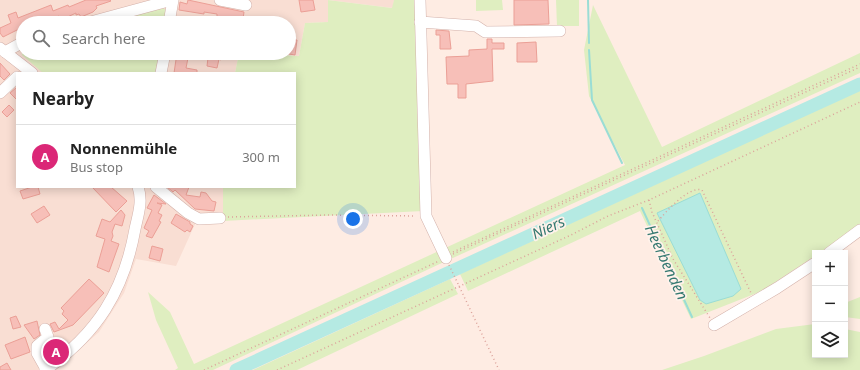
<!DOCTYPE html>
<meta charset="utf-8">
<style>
:root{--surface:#fff;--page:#f6f6f6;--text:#222;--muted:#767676;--line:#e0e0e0;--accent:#db2777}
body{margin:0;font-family:"Noto Sans",sans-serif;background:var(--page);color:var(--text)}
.controls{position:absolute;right:12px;bottom:12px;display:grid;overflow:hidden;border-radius:0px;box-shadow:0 2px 10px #0003}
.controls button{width:36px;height:36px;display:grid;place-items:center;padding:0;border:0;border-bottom:1px solid var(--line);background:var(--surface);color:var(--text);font:20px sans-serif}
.you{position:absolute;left:353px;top:219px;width:14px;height:14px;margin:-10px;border:3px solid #fff;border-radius:50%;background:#1a73e8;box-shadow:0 0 0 6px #1a73e833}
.badge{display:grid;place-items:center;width:26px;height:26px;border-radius:50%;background:var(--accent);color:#fff;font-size:13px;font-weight:700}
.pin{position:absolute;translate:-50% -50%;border:2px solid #fff;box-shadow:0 1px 4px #0006}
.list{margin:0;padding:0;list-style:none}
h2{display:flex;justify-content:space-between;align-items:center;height:52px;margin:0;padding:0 16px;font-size:17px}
h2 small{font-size:13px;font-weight:400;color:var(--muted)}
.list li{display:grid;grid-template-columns:26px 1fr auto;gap:12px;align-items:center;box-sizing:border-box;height:64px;padding:0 16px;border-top:1px solid var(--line)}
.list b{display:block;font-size:15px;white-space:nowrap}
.list p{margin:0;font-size:13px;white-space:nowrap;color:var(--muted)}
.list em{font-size:13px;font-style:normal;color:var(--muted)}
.icon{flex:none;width:22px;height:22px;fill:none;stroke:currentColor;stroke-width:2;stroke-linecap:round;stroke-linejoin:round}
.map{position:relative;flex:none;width:860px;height:370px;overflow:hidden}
.search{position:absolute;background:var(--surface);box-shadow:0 2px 10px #0003;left:16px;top:16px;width:280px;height:44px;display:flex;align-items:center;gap:10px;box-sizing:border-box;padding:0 14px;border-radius:22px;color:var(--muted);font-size:15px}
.panel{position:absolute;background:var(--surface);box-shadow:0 2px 10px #0003;left:16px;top:72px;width:280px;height:116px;border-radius:0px}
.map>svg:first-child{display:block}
</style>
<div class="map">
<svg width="860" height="370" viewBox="0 0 860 370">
<rect width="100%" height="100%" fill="#feece3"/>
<!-- residential -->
<polygon fill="#f9ded3" points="0,0 394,0 393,8 328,0 328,22 305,23 299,56 251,53 289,53 289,23 23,23 23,53 239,53 235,73 17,73 17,187 223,187 223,221 196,222 176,266 136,259 124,293 99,332 56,370 0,370"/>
<!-- green -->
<g fill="#dfeec0">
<polygon points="328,0 392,8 394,0 422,0 423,211 223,221 223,187 295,187 295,73 235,73 239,53 299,56 305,23 328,22"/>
<polygon points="476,0 502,0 503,10 476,11"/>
<polygon points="556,0 579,0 579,26 557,26"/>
<polygon points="593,5 662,147 860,53 860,73 444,262 213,370 175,370 178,368 156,320 148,292 170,312 194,364 625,165 589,96 584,50"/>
<polygon points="162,7 167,11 166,23 106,23"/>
<polygon points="23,48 23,53 161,53 158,73 43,73 22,55"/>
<polygon points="860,90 860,225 819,253 815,253 815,256 762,291 691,319 640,211 468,291 460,274"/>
<polygon points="450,279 458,294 297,370 253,370"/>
<polygon points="860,297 860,319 845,317 845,303"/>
<polygon points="815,324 815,355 845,355 845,329 860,332 860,370 662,370 704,356 776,329"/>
</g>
<!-- water -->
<polygon fill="#b5eae3" stroke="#9addd5" points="700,193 741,289 733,296 706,304 700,300 657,213"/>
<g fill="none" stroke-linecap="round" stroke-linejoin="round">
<!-- stream -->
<g stroke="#9addd5" stroke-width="2">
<polyline points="588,0 589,43"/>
<polyline points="589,50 592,100 622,163"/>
<polyline points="642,208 692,317"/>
</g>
<!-- river -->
<polyline stroke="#b5eae3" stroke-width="13" points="236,370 860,84"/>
</g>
<!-- building -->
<g fill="#f7bfb8" stroke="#eb9f96">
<polygon points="86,0 110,0 111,1 96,6 97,8 93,12 81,17 79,14 76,15 76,13 61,20 59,16 44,23 41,23 39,20 32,23 23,23 23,27 3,37 0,33 0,28 11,23 8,15 16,12 18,18 51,5 53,11 68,5 69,7"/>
<polygon points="188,0 244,12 243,19 236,17 235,20 217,17 217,14 204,12 204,14 179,10 180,2 187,4"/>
<polygon points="299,0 313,0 315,10 301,12"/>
<polygon points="514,0 548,0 549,24 514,25"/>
<polygon points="436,30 449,31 451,49 440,49 440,35 436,35"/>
<polygon points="487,39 492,39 492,43 504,43 504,49 492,49 493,81 466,84 466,98 458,98 458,84 447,84 446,57 469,56 469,50 487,49"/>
<polygon points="289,40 297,40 295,55 289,54"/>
<polygon points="536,42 537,62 517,62 517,43"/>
<polygon points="177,53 189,53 186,68 197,70 197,73 174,73"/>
<polygon points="216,53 223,53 221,60 219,59 217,68 207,66 208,58 215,59"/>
<polygon points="0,63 10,74 4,80 0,76"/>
<polygon points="17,87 17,100 10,93"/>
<polygon points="9,105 14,110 7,117 2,112"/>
<polygon points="32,187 38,187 40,194 23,199 20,191"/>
<polygon points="92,187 111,187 127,201 116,212"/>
<polygon points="167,187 189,187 186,195 200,197 201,192 206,193 212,201 216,202 214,211 195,209 175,190 173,192"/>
<polygon points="154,195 166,204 157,203 162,205 158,213 162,215 159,221 161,222 152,238 146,236 149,231 144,228 152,210 147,208"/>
<polygon points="44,206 50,215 37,223 31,214"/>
<polygon points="121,210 125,215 122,226 115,224 112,232 113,236 111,241 119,244 109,272 97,267 105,239 96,236 102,219 110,222"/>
<polygon points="176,214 190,222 190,224 193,226 190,232 187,230 185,232 171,223"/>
<polygon points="152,246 163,249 160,261 149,258"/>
<polygon points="89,279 104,293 73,325 54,332 50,324 55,322 59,329 68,320 62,314 64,311 61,308"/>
<polygon points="16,316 21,327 13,329 10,318"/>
<polygon points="37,321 40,335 34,339 24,325"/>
<polygon points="25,337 30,352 11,359 5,345"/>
<polygon points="57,338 62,345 47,357 44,349"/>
<polygon points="7,363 11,370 0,370 0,367"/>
</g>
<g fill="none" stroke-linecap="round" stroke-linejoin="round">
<defs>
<g id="minor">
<polyline points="220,0 246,5"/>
<polyline points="420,0 426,216 446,258"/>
<polyline points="420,22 476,26 485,32 560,31"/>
<polyline points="87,23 172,0"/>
<polyline points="169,23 173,0"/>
<polyline points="0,48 32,73"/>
<polyline points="5,52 23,42"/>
<polyline points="161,73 165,53"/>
<polyline points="0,93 17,77"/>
<polyline points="156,187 188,213 199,219 220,218"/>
<polyline points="829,253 860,230"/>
<polyline points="714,325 777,288 815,263"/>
<polyline points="45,329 48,337 37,346 37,353 46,369"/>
<path d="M45 370C97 334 124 291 135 229 138 215 143 201 138 187"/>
</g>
</defs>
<!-- minor casing -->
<use href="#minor" stroke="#d3b1aa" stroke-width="12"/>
<!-- path -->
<g stroke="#dca29a" stroke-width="1.5" stroke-dasharray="1 3" stroke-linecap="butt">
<polyline points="152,53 155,58"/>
<polyline points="649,200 652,212 673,259 710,318"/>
<polyline points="228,217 329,215 416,216"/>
<path d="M658 221C666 212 688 186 702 190L751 293"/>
<polyline points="453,252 860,64"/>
<polyline points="453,254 860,67"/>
<polyline points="449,265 499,370"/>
<polyline points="204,370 439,261"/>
<polyline points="277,370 571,235 608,216 649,200 860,102"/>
</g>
<!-- minor -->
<use href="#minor" stroke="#fff" stroke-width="11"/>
</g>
<g text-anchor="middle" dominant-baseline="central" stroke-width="3.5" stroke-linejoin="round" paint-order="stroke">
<!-- water labels -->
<g font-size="15" font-style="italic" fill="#357971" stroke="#fff2eb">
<text transform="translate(548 227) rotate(-25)">Niers</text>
<text transform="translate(667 262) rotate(65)">Heerbenden</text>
</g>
</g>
</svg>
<div class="controls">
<button>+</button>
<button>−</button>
<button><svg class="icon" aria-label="layers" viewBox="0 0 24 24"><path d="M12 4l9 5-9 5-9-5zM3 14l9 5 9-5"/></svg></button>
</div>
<div class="you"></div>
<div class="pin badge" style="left:56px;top:352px">A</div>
<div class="search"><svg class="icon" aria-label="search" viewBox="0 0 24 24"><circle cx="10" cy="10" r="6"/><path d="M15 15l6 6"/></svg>Search here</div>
<section class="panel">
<h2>Nearby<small></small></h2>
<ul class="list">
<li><span class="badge">A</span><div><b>Nonnenmühle</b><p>Bus stop</p></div><em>300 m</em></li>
</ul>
</section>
</div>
